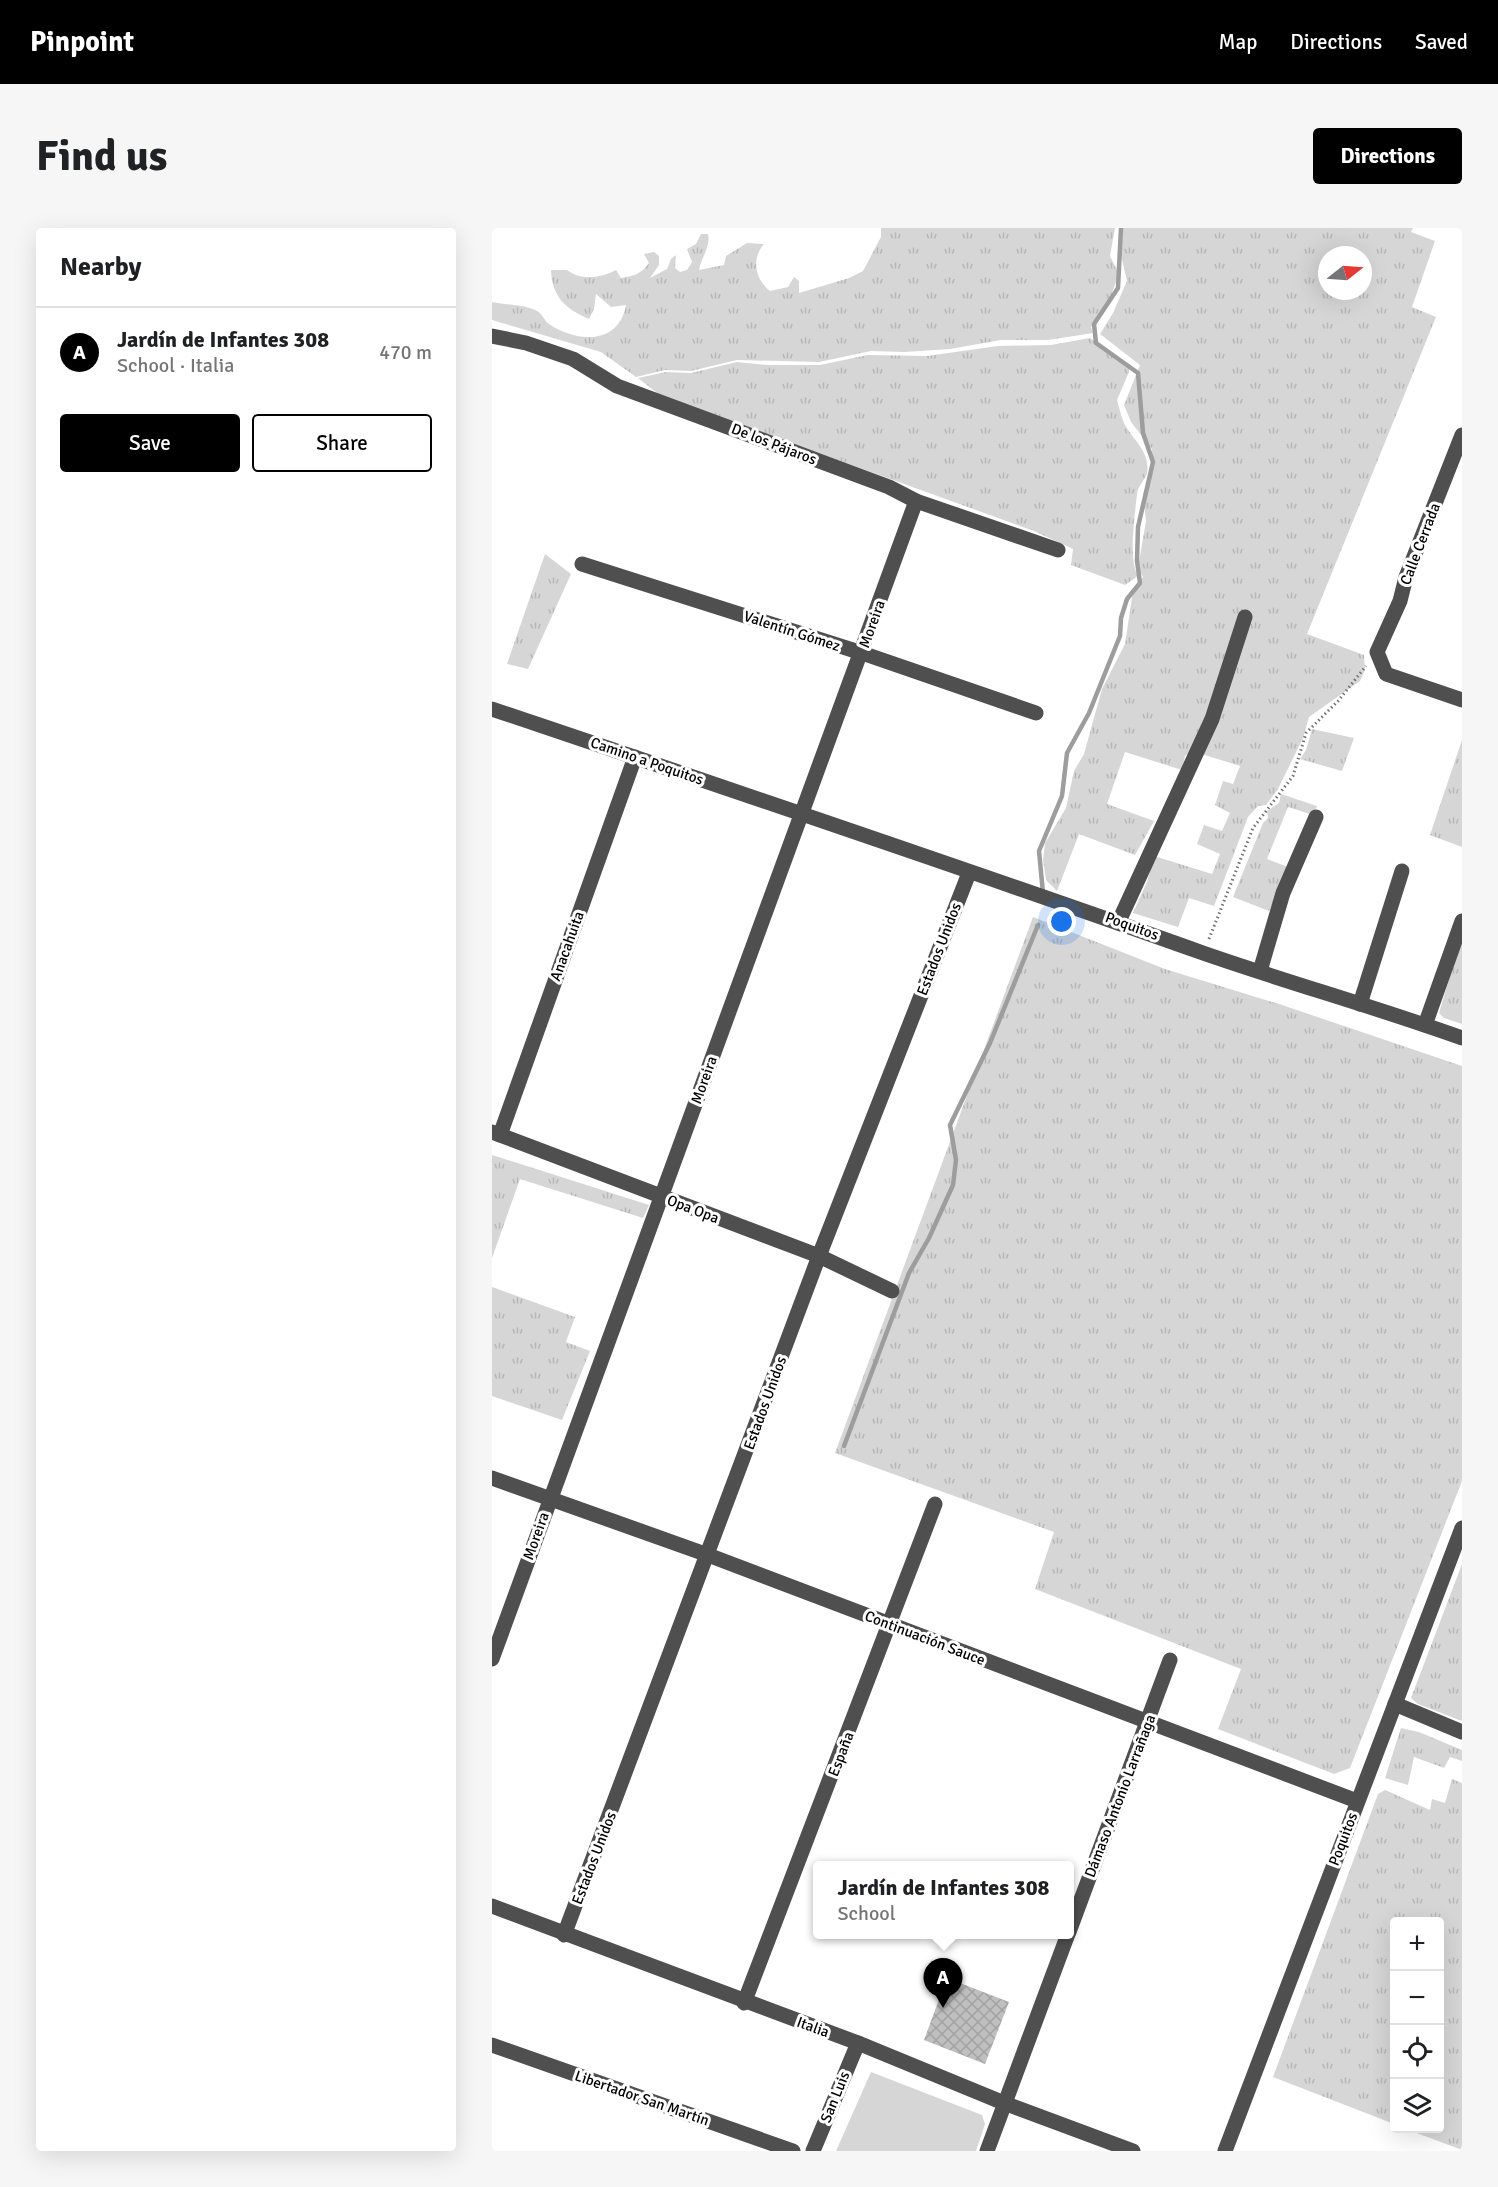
<!DOCTYPE html>
<meta charset="utf-8">
<style>
:root{--surface:#fff;--page:#f6f6f6;--text:#202124;--muted:#757577;--line:#e0e0e0;--accent:#000}
body{margin:0;font-family:Signika,sans-serif;background:var(--page);color:var(--text)}
.controls{position:absolute;right:18px;bottom:18px;display:grid;overflow:hidden;border-radius:6px;box-shadow:0 6px 24px #0002}
.controls button{width:54px;height:54px;display:grid;place-items:center;padding:0;border:0;border-bottom:2px solid var(--line);background:var(--surface);color:var(--text);font:30px sans-serif}
.compass{position:absolute;left:826px;top:18px;width:54px;height:54px;border-radius:50%;background:var(--surface);box-shadow:0 6px 24px #0002;rotate:73deg}
.you{position:absolute;left:570px;top:694px;width:21px;height:21px;margin:-15px;border:4px solid #fff;border-radius:50%;background:#1a73e8;box-shadow:0 0 0 9px #1a73e833}
.badge{display:grid;place-items:center;width:39px;height:39px;border-radius:50%;background:var(--accent);color:#fff;font-size:20px;font-weight:700}
.pin{position:absolute;translate:-50% -50px;filter:drop-shadow(0 2px 3px #0008)}
.pin::after{content:'';position:absolute;top:32px;width:21px;height:18px;background:inherit;clip-path:polygon(0 0,100% 0,50% 100%)}
.popup{position:absolute;left:321px;top:1633px;width:261px;height:78px;box-sizing:border-box;display:grid;place-content:center;border-radius:6px;background:var(--surface);filter:drop-shadow(0 2px 4px #0005);font-size:20px;white-space:nowrap;color:var(--muted)}
.popup b{font-size:22px;color:var(--text)}
.popup::after{content:'';position:absolute;left:50%;top:100%;margin-left:-12px;border:12px solid transparent;border-top-color:var(--surface)}
.list{margin:0;padding:0;list-style:none}
h2{display:flex;justify-content:space-between;align-items:center;height:78px;margin:0;padding:0 24px;font-size:26px}
h2 small{font-size:20px;font-weight:400;color:var(--muted)}
.list li{display:grid;grid-template-columns:39px 1fr auto;gap:18px;align-items:center;box-sizing:border-box;height:90px;padding:0 24px;border-top:2px solid var(--line)}
.list b{display:block;font-size:22px;white-space:nowrap}
.list p{margin:0;font-size:20px;white-space:nowrap;color:var(--muted)}
.list em{font-size:20px;font-style:normal;color:var(--muted)}
.actions{display:flex;gap:12px;padding:18px 24px}
.actions a{flex:1;padding:14px 0;border:2px solid var(--accent);border-radius:6px;text-align:center;font-size:21px;color:var(--accent)}
.actions .main{background:var(--accent);color:#fff}
.icon{flex:none;width:33px;height:33px;fill:none;stroke:currentColor;stroke-width:2;stroke-linecap:round;stroke-linejoin:round}
.map{position:relative;flex:none;width:970px;height:1923px;overflow:hidden;border-radius:6px}
header{display:flex;align-items:center;gap:36px;box-sizing:border-box;height:84px;padding:0 30px;background:var(--accent);color:#fff}
header strong{font-size:28px}
nav{display:flex;gap:33px;margin-inline-start:auto;font-size:21px}
.intro{display:flex;align-items:center;justify-content:space-between;box-sizing:border-box;height:144px;padding:0 36px}
h1{margin:0;font-size:42px}
.button{padding:15px 27px;border-radius:6px;background:var(--accent);color:#fff;font-size:21px;font-weight:700}
main{display:flex;gap:36px;padding:0 36px}
aside{flex:1;background:var(--surface);border-radius:6px;box-shadow:0 6px 24px #0002}
.map>svg:first-child{display:block}
</style>
<header>
<strong>Pinpoint</strong>
<nav><a>Map</a><a>Directions</a><a>Saved</a></nav>
</header>
<div class="intro"><h1>Find us</h1><a class="button">Directions</a></div>
<main>
<aside>
<h2>Nearby<small></small></h2>
<ul class="list">
<li><span class="badge">A</span><div><b>Jardín de Infantes 308</b><p>School · Italia</p></div><em>470 m</em></li>
</ul>
<div class="actions"><a class="main">Save</a><a>Share</a></div>
</aside>
<div class="map">
<svg width="970" height="1923" viewBox="0 0 970 1923">
<defs>
<pattern id="grass-tufts" width="24" height="20" patternUnits="userSpaceOnUse" patternTransform="scale(1.5)"><rect width="24" height="20" fill="#d6d6d6"/><path d="M3 7l-1-3M5 7V3M7 7l1-3M15 17l-1-3M17 17v-4M19 17l1-3" fill="none" stroke="#b6b6b6"/></pattern>
<pattern id="building-cross-hatch" width="8" height="8" patternUnits="userSpaceOnUse" patternTransform="scale(1.5)"><rect width="8" height="8" fill="#bfbfbf"/><path d="M0 0l8 8M0 8l8-8" fill="none" stroke="#a2a2a2"/></pattern>
</defs>
<rect width="100%" height="100%" fill="#fff"/>
<!-- grass -->
<g fill="url(#grass-tufts)" fill-rule="evenodd">
<path d="M389 0H623L618 28 627 46 613 83 599 99 601 105 556 112H509L458 121 412 124 379 123 327 134 245 132 199 143 173 142 144 149 109 124 0 92V74C14 77 33 76 45 83 51 86 52 93 57 96 85 115 127 117 134 77L119 79 104 66 102 81 97 91C74 81 60 69 59 42H75C89 53 109 50 124 42L129 50C142 48 149 46 157 35L152 26 162 24 167 28V37L158 50 175 41 179 31 184 27 183 40 188 44 195 42 200 34 195 21 204 16 209 6H216C219 18 209 30 207 42L232 37 234 28 255 15 272 16C259 31 263 51 278 63L296 59 302 49 307 53V65L357 50 371 43 389 9Z"/>
<path d="M630 0H921L919 4 943 13 920 79 944 89 815 406 872 427 873 442 868 453 817 489 811 510 786 561 774 577 766 578 756 589 722 678 697 670 686 699 641 685 655 654 662 628 720 646 728 626 705 616 712 597 730 603 738 585 723 577 731 553 741 556 748 538 700 523 693 528 690 542 633 524 615 576 662 593 643 627 587 606 565 663 554 652 551 632 553 615 574 580 582 543 592 526 610 461 633 416 641 363 651 349 646 340 654 293 651 266 661 243 660 221 639 194 632 177 648 137 608 106 621 85 635 53 629 27ZM835 27H871V63H835Z"/>
<path d="M598 110 637 137V144L625 172C627 179 629 188 632 195 640 211 659 224 655 245 653 252 646 258 645 266 643 286 636 333 646 348L633 357 579 337 581 321 542 303 169 168 146 150 174 144 199 145 245 134 275 137H328L376 127 435 128 506 118 559 117Z"/>
<polygon points="53,326 79,346 36,441 15,436"/>
<polygon points="820,501 862,510 850,543 808,531 814,522"/>
<polygon points="970,512 970,619 938,607"/>
<polygon points="789,566 825,578 821,587 796,579 775,631 799,640 777,683 741,669 771,595 776,590 775,583 787,575"/>
<polygon points="541,689 673,741 790,777 970,838 970,1253 858,1540 842,1546 726,1501 749,1441 543,1361 562,1304 343,1225"/>
<polygon points="970,708 970,796 952,790 947,785"/>
<polygon points="0,927 157,977 151,990 28,951 0,1030"/>
<polygon points="0,1059 83,1089 74,1114 98,1123 70,1192 0,1168"/>
<polygon points="970,1336 970,1493 926,1476 919,1470"/>
<polygon points="909,1500 927,1504 970,1522 970,1533 958,1529 952,1540 922,1529 916,1557 893,1550"/>
<polygon points="960,1551 970,1555 970,1922 914,1901 948,1900 948,1694 902,1694 902,1896 781,1849 886,1566 893,1562 938,1582 940,1571 953,1575"/>
</g>
<!-- park -->
<polygon fill="#d6d6d6" points="379,1844 490,1887 493,1896 484,1923 344,1923"/>
<g fill="none" stroke-linecap="round" stroke-linejoin="round">
<!-- stream -->
<g stroke="#9d9d9d" stroke-width="4.5">
<polyline points="551,665 547,623 570,568 575,525 597,485 628,408 629,390 635,371 648,355 645,333 646,299 661,234 651,205 646,145 604,115 602,96 626,60 629,0"/>
<polyline points="352,1218 417,1045 437,1010 461,957 464,932 458,897 498,815 546,697"/>
</g>
</g>
<!-- building -->
<polygon fill="url(#building-cross-hatch)" points="455,1750 517,1774 493,1836 432,1812"/>
<g fill="none" stroke-linecap="round" stroke-linejoin="round">
<!-- path -->
<polyline stroke="#717171" stroke-width="3" stroke-dasharray="1.5 3" stroke-linecap="butt" points="717,711 761,600 801,548 814,505 846,473 874,438"/>
<!-- minor -->
<g stroke="#4f4f4f" stroke-width="15">
<polyline points="0,108 34,115 81,131 125,158 397,259 424,273 566,322"/>
<polyline points="970,207 914,349 908,373 885,424 894,446 970,472"/>
<polyline points="90,336 370,425 544,485"/>
<path d="M0 481C237 561 475 641 711 725 797 755 884 779 970 810"/>
<polyline points="627,693 720,491 753,389"/>
<polyline points="768,743 791,665 824,589"/>
<polyline points="868,776 910,643"/>
<polyline points="933,797 970,693"/>
<polyline points="0,904 327,1028 400,1063"/>
<polyline points="8,907 143,529"/>
<polyline points="0,1250 216,1327 865,1573"/>
<polyline points="0,1431 424,273"/>
<polyline points="903,1476 970,1504"/>
<polyline points="0,1678 366,1815 512,1875 641,1923"/>
<polyline points="577,1704 678,1432"/>
<polyline points="72,1707 327,1028 477,645"/>
<polyline points="252,1775 443,1276"/>
<polyline points="0,1817 301,1923"/>
<polyline points="321,1923 366,1815"/>
<polyline points="495,1923 576,1706"/>
<polyline points="733,1923 970,1300"/>
</g>
</g>
<g text-anchor="middle" dominant-baseline="central" stroke-width="6" stroke-linejoin="round" paint-order="stroke">
<!-- street labels -->
<g font-size="15" fill="#000" stroke="#fff">
<text transform="translate(282 216) rotate(21)">De los Pájaros</text>
<text transform="translate(928 316) rotate(-69)">Calle Cerrada</text>
<text transform="translate(380 396) rotate(-70)">Moreira</text>
<text transform="translate(300 403) rotate(18)">Valentín Gómez</text>
<text transform="translate(155 533) rotate(19)">Camino a Poquitos</text>
<text transform="translate(640 698) rotate(20)">Poquitos</text>
<text transform="translate(75 718) rotate(-70)">Anacahuita</text>
<text transform="translate(447 721) rotate(-69)">Estados Unidos</text>
<text transform="translate(212 852) rotate(-70)">Moreira</text>
<text transform="translate(201 981) rotate(21)">Opa Opa</text>
<text transform="translate(273 1175) rotate(-70)">Estados Unidos</text>
<text transform="translate(44 1308) rotate(-70)">Moreira</text>
<text transform="translate(433 1410) rotate(21)">Continuación Sauce</text>
<text transform="translate(349 1526) rotate(-69)">España</text>
<text transform="translate(628 1568) rotate(-69)">Dámaso Antonio Larrañaga</text>
<text transform="translate(851 1611) rotate(-69)">Poquitos</text>
<text transform="translate(102 1630) rotate(-69)">Estados Unidos</text>
<text transform="translate(321 1799) rotate(20)">Italia</text>
<text transform="translate(343 1869) rotate(-68)">San Luis</text>
<text transform="translate(150 1870) rotate(19)">Libertador San Martín</text>
</g>
</g>
</svg>
<div class="controls">
<button>+</button>
<button>−</button>
<button><svg class="icon" aria-label="locate" viewBox="0 0 24 24"><circle cx="12" cy="12" r="6"/><path d="M12 2v4M12 18v4M2 12h4M18 12h4"/></svg></button>
<button><svg class="icon" aria-label="layers" viewBox="0 0 24 24"><path d="M12 4l9 5-9 5-9-5zM3 14l9 5 9-5"/></svg></button>
</div>
<svg class="compass" viewBox="-18 -18 36 36"><path d="M0-13l5 13h-10z" fill="#e53935"/><path d="M0 13l5-13h-10z" fill="#757577"/></svg>
<div class="you"></div>
<div class="pin badge" style="left:451px;top:1780px">A</div>
<div class="popup"><b>Jardín de Infantes 308</b>School</div>
</div>
</main>
